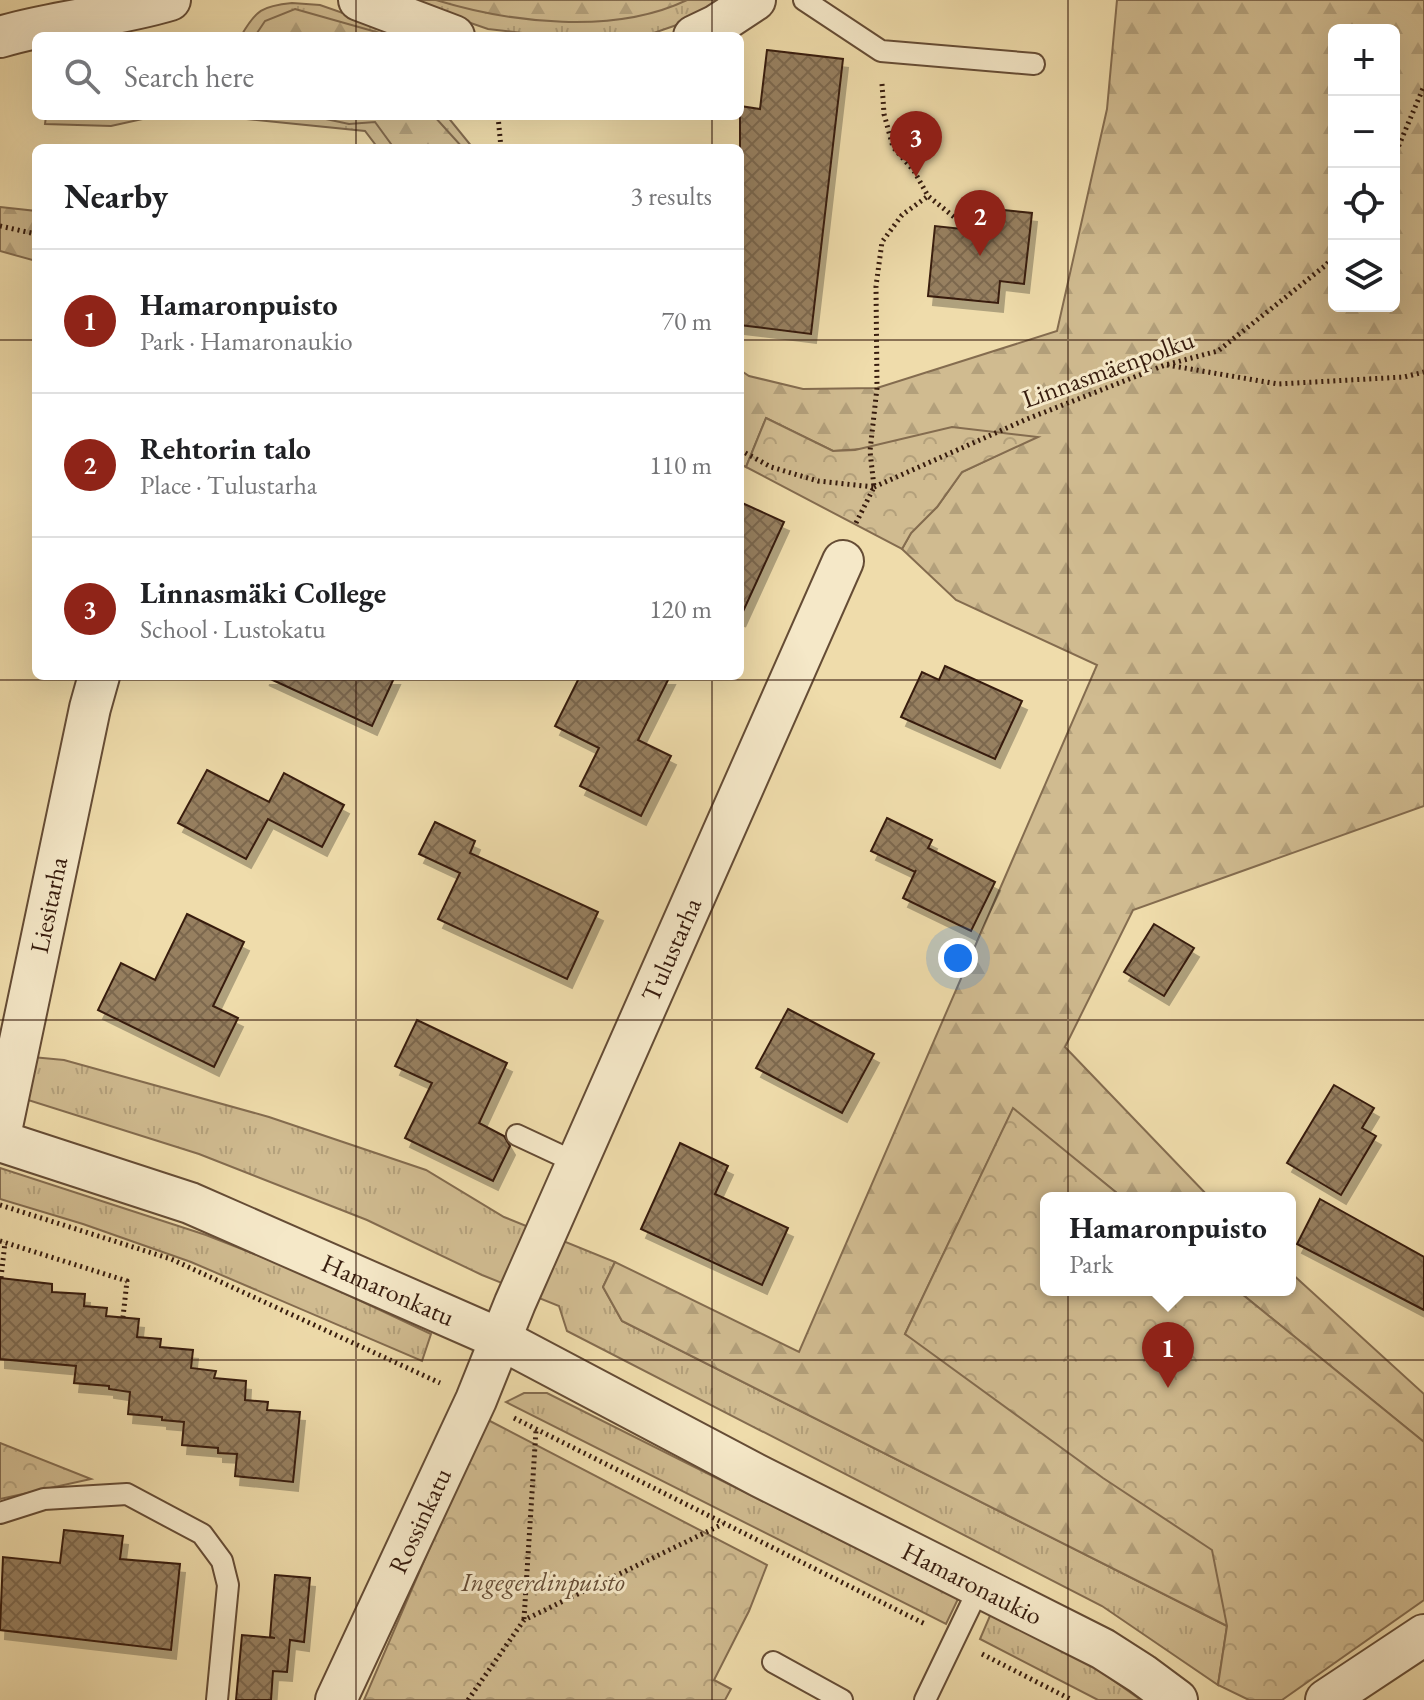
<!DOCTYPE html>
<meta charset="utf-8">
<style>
:root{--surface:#fff;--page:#f2f2f2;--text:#202124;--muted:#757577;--line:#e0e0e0;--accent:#8f2418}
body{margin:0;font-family:"EB Garamond",serif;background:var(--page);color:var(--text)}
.controls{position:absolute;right:24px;top:24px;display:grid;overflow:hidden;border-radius:12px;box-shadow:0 8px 32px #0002}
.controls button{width:72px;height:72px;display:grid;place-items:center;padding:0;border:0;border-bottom:2px solid var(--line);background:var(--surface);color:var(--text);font:40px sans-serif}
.you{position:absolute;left:958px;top:958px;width:28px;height:28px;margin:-20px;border:6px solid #fff;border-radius:50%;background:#1a73e8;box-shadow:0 0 0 12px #1a73e833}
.badge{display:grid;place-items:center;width:52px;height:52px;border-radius:50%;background:var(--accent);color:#fff;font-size:26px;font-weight:700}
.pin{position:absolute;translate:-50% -66px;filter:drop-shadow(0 2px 4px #0008)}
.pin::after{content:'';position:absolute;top:42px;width:28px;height:24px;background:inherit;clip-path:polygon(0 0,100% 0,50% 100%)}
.popup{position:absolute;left:1040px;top:1192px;width:256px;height:104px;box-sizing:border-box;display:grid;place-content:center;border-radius:12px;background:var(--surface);filter:drop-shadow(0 2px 6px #0005);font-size:26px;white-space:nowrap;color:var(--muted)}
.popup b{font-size:30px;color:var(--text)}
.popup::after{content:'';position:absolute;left:50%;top:100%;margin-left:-16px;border:16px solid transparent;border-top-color:var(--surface)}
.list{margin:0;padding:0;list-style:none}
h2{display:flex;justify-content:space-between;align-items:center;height:104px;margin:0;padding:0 32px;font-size:34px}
h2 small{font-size:26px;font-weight:400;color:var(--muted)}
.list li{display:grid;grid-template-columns:52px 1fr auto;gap:24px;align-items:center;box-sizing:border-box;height:144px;padding:0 32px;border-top:2px solid var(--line)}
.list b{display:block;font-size:30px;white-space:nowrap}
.list p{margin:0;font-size:26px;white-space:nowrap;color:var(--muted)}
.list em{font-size:26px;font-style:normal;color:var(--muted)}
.icon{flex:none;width:44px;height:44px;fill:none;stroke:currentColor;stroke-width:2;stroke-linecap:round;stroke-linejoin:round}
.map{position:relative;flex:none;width:1424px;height:1700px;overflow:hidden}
.search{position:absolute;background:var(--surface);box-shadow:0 8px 32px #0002;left:32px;top:32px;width:712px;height:88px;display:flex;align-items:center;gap:20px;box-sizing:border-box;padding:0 28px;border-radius:12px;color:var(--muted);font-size:30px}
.panel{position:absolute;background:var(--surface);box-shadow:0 8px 32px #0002;left:32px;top:144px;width:712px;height:536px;border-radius:12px}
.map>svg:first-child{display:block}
</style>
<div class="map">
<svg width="1424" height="1700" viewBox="0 0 1424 1700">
<defs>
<pattern id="grass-tufts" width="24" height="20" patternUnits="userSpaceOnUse" patternTransform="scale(2)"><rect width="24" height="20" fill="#d0bb90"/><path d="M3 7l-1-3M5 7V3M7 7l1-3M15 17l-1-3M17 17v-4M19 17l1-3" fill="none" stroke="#b3a07b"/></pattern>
<pattern id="forest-firs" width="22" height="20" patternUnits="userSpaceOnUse" patternTransform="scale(2)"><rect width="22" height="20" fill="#d0bb90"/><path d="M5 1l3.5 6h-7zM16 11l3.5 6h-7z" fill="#b3a07b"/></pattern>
<pattern id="park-crowns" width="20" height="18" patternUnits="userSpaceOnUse" patternTransform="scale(2)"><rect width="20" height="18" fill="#d0bb90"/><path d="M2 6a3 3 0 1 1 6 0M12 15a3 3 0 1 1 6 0" fill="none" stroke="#b3a07b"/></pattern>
<pattern id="building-cross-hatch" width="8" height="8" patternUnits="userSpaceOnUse" patternTransform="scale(2)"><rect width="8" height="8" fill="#978060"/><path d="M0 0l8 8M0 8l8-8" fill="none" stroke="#7c684e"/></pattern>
<filter id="shadow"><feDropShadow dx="5" dy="9" stdDeviation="0" flood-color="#0004"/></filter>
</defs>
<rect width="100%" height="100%" fill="#efdcab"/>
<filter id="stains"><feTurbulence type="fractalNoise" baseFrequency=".0025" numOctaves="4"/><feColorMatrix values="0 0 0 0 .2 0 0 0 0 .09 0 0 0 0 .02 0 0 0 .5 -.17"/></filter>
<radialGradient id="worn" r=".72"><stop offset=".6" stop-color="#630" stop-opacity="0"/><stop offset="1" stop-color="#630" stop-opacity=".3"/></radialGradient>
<!-- grass -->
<g fill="url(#grass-tufts)" stroke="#846c4f" stroke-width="2">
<polygon points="404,0 734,0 694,19 645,36 547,36 488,29"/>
<path d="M292 3 320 5 389 29 392 36H241C256 10 262 6 292 3Z"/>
<polygon points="46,116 156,116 111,126 45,124"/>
<polygon points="217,116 447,116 473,148 378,148 365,131"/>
<polygon points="0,1054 64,1060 269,1117 426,1170 504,1217 615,1262 603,1287 622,1321 1227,1626 1218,1685 1102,1606 567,1331 559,1306 482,1275 367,1220 199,1154 9,1094"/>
<polygon points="0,1168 206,1235 295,1270 431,1334 422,1361 191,1262 83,1224 0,1199"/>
<polygon points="524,1393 547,1393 958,1599 946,1624 506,1402"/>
<polygon points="992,1611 1069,1649 1141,1700 1098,1700 980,1639"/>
</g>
<!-- forest -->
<g fill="url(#forest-firs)" stroke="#846c4f" stroke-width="2" fill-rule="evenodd">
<path d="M436 0H687C614 35 511 23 436 0Z"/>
<path d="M1117 0H1424V806L1133 910 1065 1047 1210 1198H1123L1013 1109 905 1334 1358 1611 1227 1626 622 1321 603 1287 615 1262 799 1352 1097 665 956 600 902 549 911 533 937 507 962 472 1036 437 833 451 766 418 746 467 740 464V370L749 376 803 389 877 388 1057 331 1107 109ZM1334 30H1394V306H1334Z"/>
<polygon points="295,9 387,35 387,36 255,36 265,21"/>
<polygon points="312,116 434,116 463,148 394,148 375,122 349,124"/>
<polygon points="0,207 36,211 36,261 0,251"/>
<polygon points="1290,1272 1424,1394 1424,1442 1237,1290 1290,1290"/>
</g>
<!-- park -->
<g fill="url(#park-crowns)" stroke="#846c4f" stroke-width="2">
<polygon points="766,418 833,451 855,450 952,427 1038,437 962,472 937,507 911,533 902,549 746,467"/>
<polygon points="1013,1108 1123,1198 1046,1198 1046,1290 1237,1290 1424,1442 1424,1600 1282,1700 1249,1700 1218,1685 1227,1626 1212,1550 1103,1478 905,1334"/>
<polygon points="488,1420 767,1565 749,1611 714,1680 731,1689 725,1700 364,1700 456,1487"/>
<polygon points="0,1443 91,1479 0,1499"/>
</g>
<!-- building -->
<g fill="url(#building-cross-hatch)" stroke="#371c0e" stroke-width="2" filter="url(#shadow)">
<polygon points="767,50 843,59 811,334 740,325 740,106 760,109"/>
<polygon points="984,208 1032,213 1024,284 1000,281 998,303 928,296 935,226 981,231"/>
<polygon points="740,502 784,522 740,618"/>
<polygon points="945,666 1022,701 995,759 901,717 922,672 939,680"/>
<polygon points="264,676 395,676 372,726"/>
<polygon points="580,676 670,676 638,740 671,756 641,816 580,786 599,748 555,726"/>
<polygon points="207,770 269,802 284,773 344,805 322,847 268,819 246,859 178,823"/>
<polygon points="887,818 932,840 928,848 995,882 971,931 903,898 916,870 915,872 871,851"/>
<polygon points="435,822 475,841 470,853 598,912 567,979 438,919 460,873 419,854"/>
<polygon points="187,914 244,942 213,1006 238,1018 214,1067 98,1010 121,963 155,980"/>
<polygon points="1154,924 1194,948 1164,996 1124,972"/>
<polygon points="788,1009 874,1054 842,1113 756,1068"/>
<polygon points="417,1020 507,1063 479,1123 504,1136 510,1146 493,1181 405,1138 432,1083 395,1066"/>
<polygon points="1334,1085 1374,1108 1362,1128 1376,1136 1341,1195 1287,1163"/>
<polygon points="680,1143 728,1166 715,1194 788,1228 762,1285 641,1229"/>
<polygon points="1320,1199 1424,1257 1424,1310 1297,1244"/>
<polygon points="0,1278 52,1284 52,1292 85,1294 84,1306 107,1308 106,1316 139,1319 137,1337 161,1339 160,1347 193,1350 191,1368 216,1371 214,1378 246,1381 245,1400 268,1402 267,1410 300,1412 293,1482 235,1476 237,1454 218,1453 218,1448 182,1445 184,1422 162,1420 162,1417 128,1414 130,1392 109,1389 109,1386 74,1383 76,1366 0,1359"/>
<polygon points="64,1530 123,1536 120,1559 180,1564 171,1650 0,1630 3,1557 60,1563"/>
<polygon points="275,1575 310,1578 304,1642 290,1640 287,1672 273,1671 271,1700 236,1700 242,1635 275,1638 270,1637"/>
</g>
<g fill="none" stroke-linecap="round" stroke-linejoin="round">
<defs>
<g id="lane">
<polyline points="804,0 881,51 1034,64"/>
<polyline points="517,1135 577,1163"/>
<polyline points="0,1513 44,1499 127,1494 202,1534 222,1561 228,1585 217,1700"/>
<polyline points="773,1662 842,1700"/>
<polyline points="925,1700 979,1588"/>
</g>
<g id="street">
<polyline points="359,0 454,36"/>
<polyline points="694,36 717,25 755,0"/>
<path d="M0 37C56 20 114 17 170 0"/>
<path id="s1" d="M0 1136 90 708 99 676"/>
<path id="s2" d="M0 1141 190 1203 500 1339 761 1477 1103 1649 1142 1674 1177 1700"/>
<path id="s3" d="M336 1700 476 1400 515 1303 843 561"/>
<polyline points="1326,1700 1424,1635"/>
</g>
</defs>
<!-- lane casing -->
<use href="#lane" stroke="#654c35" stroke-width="24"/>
<!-- street casing -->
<use href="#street" stroke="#654c35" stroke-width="44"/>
<!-- path -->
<g stroke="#371c0e" stroke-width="5" stroke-dasharray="2 4" stroke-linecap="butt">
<polyline points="882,84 884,114 893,147 914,171 928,196 969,229"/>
<polyline points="498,116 501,148"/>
<polyline points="1394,157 1424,86"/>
<polyline points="0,226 36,234"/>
<polyline points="1167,365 1278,384 1404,377 1424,372"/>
<polyline points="740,450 771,467 818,481 874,487"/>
<polyline points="874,487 1027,419 1165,365 1218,351 1326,265 1334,255"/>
<polyline points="856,523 874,487 870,451 877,388 876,286 882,242 902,215 928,196"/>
<polyline points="0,1205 171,1259 440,1383"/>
<polyline points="0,1241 127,1281 123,1317"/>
<polyline points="1,1278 5,1242"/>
<polyline points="514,1418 927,1625"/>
<polyline points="524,1619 536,1430"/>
<polyline points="982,1654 1072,1700"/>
<polyline points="468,1700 524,1620 723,1524"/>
</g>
<!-- lane -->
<use href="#lane" stroke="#f5e8c8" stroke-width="20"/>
<!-- street -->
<use href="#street" stroke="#f5e8c8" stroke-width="40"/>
</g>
<!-- grid -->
<path fill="none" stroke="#371c0e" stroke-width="2" stroke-opacity="0.55" d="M356 0V36M712 0V36M1068 0V1700M356 116V148M712 116V148M0 340H36M740 340H1424M356 676V1700M712 676V1700M0 680H1424M0 1020H1424M0 1360H1424"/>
<g text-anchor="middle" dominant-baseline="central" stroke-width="6" stroke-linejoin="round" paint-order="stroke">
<!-- street labels -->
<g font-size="26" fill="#371c0e" stroke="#f5e8c8">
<text transform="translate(1108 369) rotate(-20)">Linnasmäenpolku</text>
<text stroke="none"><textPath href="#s1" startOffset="236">Liesitarha</textPath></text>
<text stroke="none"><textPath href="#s3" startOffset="822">Tulustarha</textPath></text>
<text stroke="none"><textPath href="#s2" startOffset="416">Hamaronkatu</textPath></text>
<text stroke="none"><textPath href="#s3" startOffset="198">Rossinkatu</textPath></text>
<text stroke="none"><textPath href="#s2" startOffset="1070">Hamaronaukio</textPath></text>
</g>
<!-- park labels -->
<g font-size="26" font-style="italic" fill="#654c35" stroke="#f5e8c8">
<text x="543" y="1582">Ingegerdinpuisto</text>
</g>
</g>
<rect width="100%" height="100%" filter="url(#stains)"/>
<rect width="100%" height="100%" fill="url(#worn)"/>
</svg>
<div class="controls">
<button>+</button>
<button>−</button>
<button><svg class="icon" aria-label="locate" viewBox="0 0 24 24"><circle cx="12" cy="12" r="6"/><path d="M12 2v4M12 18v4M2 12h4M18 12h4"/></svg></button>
<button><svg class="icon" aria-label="layers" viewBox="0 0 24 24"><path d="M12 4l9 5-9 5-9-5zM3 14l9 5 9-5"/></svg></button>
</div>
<div class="you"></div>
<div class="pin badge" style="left:1168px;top:1388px">1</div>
<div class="popup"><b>Hamaronpuisto</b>Park</div>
<div class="pin badge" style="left:980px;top:256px">2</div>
<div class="pin badge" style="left:916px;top:177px">3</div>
<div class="search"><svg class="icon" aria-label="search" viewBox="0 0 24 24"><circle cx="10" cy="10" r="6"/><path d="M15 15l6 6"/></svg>Search here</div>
<section class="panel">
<h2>Nearby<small>3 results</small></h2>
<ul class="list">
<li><span class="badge">1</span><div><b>Hamaronpuisto</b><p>Park · Hamaronaukio</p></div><em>70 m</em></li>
<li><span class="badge">2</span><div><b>Rehtorin talo</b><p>Place · Tulustarha</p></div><em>110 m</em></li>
<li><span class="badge">3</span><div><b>Linnasmäki College</b><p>School · Lustokatu</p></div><em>120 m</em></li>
</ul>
</section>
</div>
